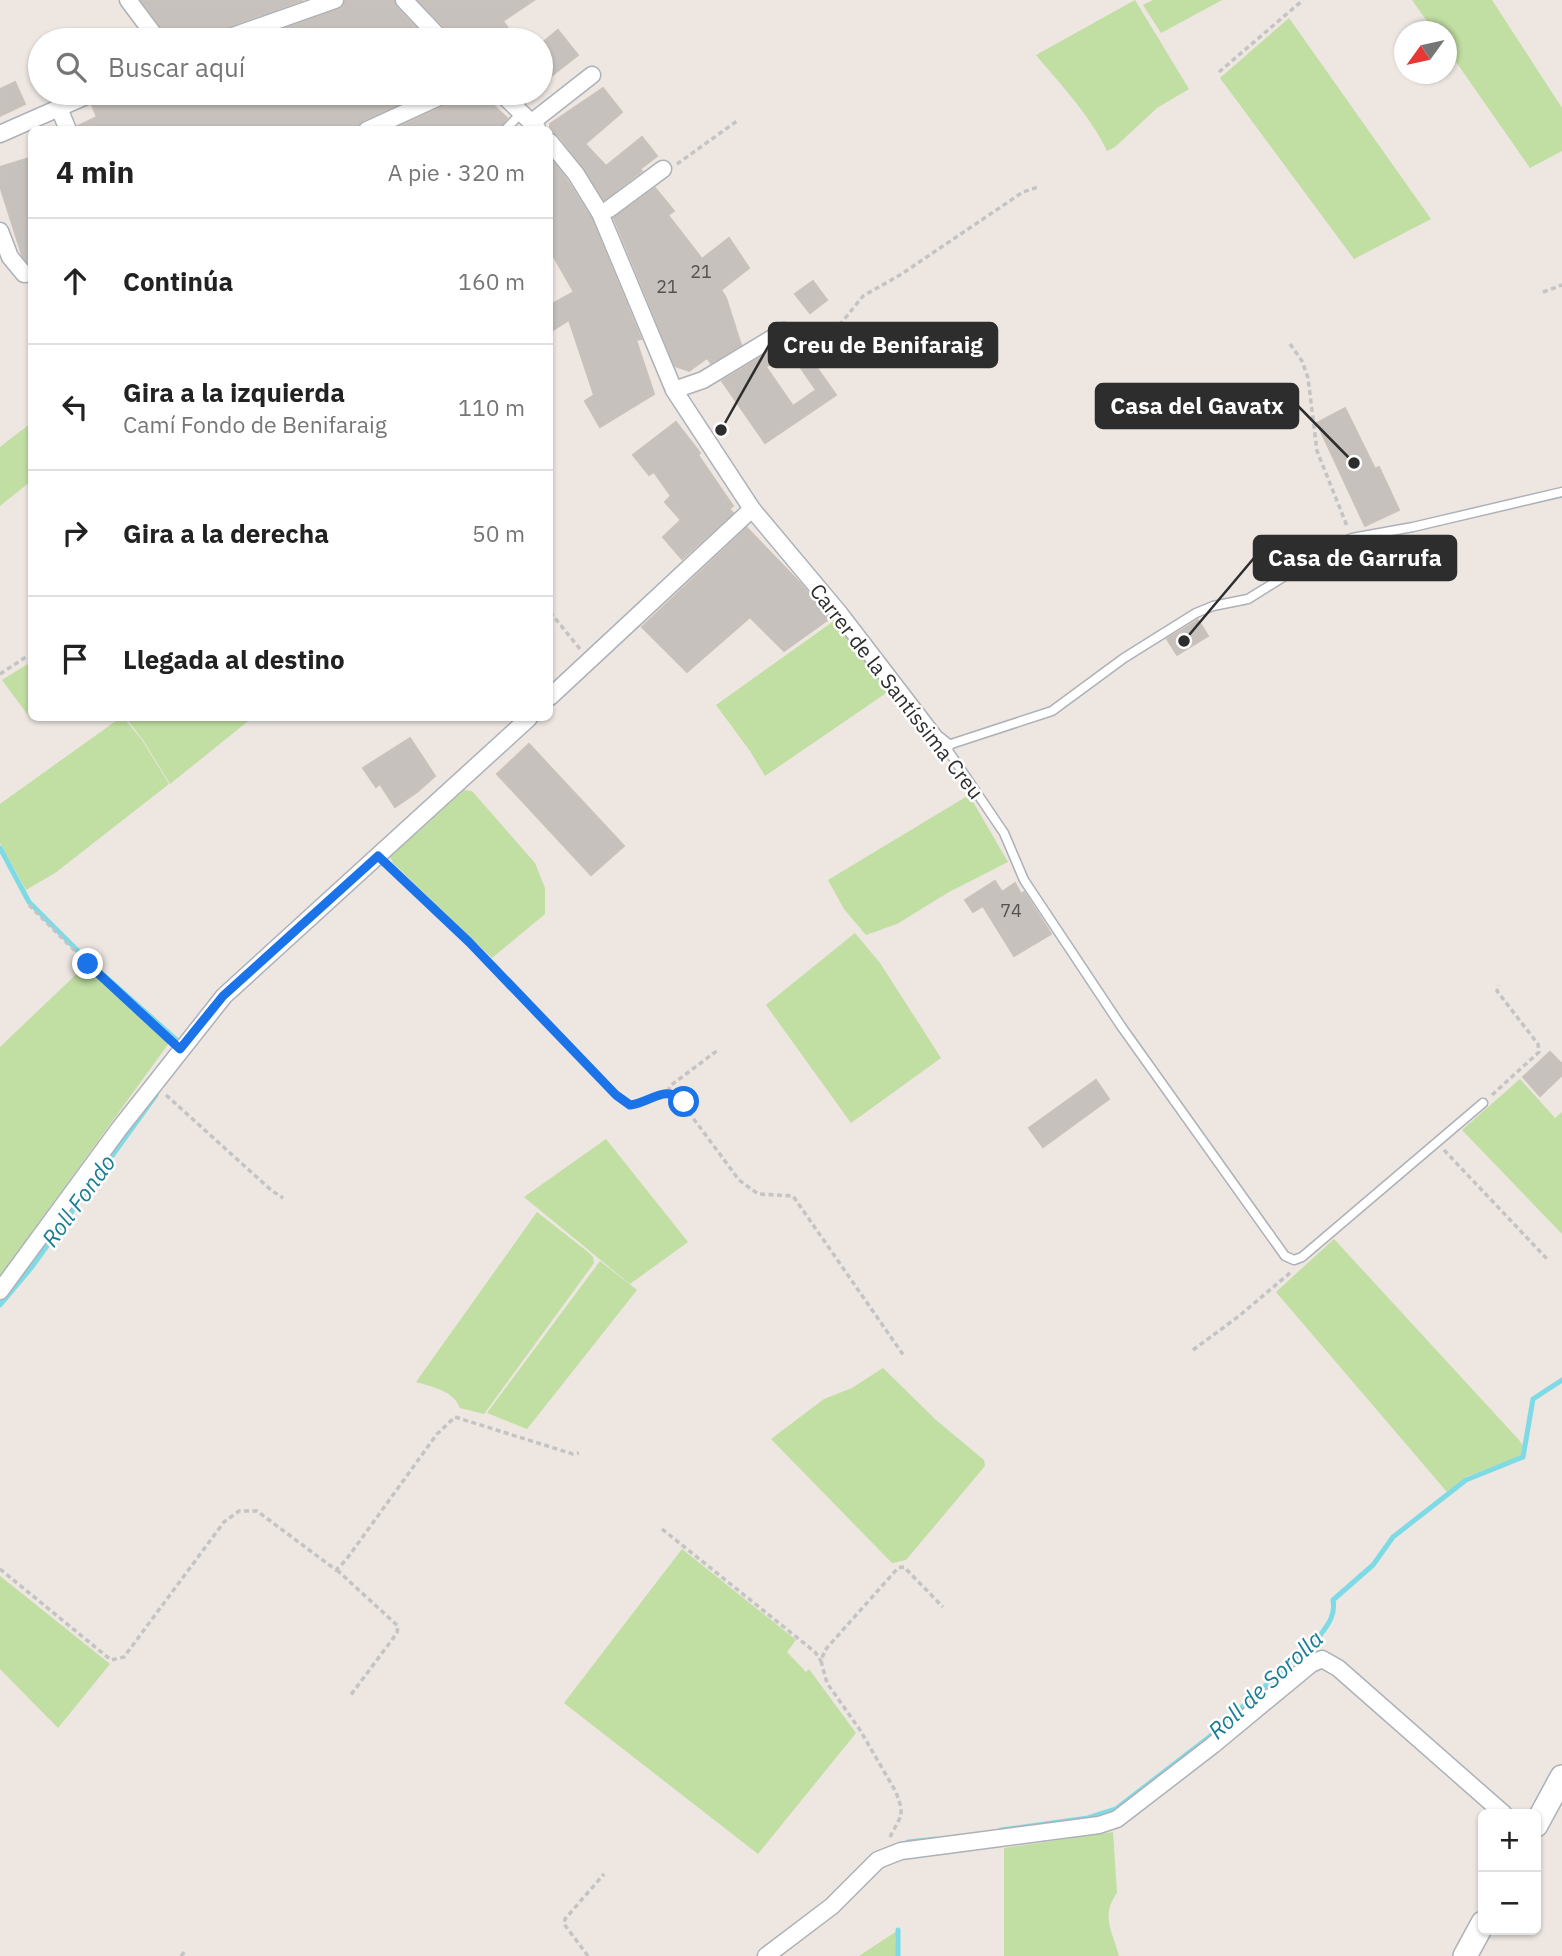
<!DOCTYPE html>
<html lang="es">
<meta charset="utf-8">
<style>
:root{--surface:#fff;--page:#f6f6f6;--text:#222;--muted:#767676;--line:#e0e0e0}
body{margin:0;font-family:"IBM Plex Sans",sans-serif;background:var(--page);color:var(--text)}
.controls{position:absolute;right:21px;bottom:21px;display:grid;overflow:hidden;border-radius:10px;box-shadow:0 2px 5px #0004}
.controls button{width:63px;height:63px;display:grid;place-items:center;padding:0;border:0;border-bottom:2px solid var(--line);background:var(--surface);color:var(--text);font:35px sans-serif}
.compass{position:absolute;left:1394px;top:21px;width:63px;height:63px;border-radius:50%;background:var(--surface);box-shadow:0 2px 5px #0004;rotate:237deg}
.stop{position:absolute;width:21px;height:21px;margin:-16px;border:5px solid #1a73e8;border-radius:50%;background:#fff}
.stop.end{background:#1a73e8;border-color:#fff;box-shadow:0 2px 7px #0008}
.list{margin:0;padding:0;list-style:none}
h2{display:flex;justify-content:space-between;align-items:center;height:91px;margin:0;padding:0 28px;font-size:30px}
h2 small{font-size:23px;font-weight:400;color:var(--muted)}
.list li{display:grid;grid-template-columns:46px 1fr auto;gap:21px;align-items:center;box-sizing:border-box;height:126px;padding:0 28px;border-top:2px solid var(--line)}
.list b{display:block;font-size:26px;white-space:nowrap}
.list p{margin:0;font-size:23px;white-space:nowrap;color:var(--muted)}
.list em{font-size:23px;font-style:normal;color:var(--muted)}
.icon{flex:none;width:38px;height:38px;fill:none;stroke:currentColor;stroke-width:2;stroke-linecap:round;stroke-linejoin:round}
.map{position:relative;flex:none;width:1562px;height:1956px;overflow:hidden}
.search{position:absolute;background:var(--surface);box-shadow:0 2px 5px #0004;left:28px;top:28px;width:525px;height:77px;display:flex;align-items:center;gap:18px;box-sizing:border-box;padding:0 24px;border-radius:38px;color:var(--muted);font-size:26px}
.panel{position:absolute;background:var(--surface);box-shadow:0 2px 5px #0004;left:28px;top:126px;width:525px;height:595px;border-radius:10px}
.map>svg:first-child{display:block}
</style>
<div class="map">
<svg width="1562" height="1956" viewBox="0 0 1562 1956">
<rect width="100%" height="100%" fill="#ede6e1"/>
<!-- green -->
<g fill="#c1dea3">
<path d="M1135 0 1189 89 1157 108 1115 147 1107 151C1090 115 1061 85 1036 55Z"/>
<polygon points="1153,0 1222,0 1161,33 1143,5"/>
<polygon points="1412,0 1492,0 1562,108 1562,151 1530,168 1447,49 1446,32 1434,31"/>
<polygon points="1289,18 1431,219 1354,259 1220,78"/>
<polygon points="31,423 31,481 0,506 0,447"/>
<polygon points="838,618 892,689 765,776 750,751 716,705"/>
<polygon points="31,662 32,717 30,718 2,680"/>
<polygon points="120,718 124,718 142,740 169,784 55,873 26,890 0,843 0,804"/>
<polygon points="126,718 252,718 170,784 143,740"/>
<polygon points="464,790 472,791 535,863 545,888 545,914 492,958 393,863 390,857 391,851 418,832"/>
<polygon points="969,795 1008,862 949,892 897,924 866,935 844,909 828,880"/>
<polygon points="855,933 880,963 941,1058 851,1123 766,1005"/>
<polygon points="85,966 169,1043 0,1276 0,1047"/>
<polygon points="1520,1079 1555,1118 1562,1112 1562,1234 1462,1130"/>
<polygon points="606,1139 688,1242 630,1284 524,1197"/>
<path d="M537 1212 588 1252 593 1257 594 1263 484 1414 460 1408C454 1391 433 1387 416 1382Z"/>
<polygon points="1334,1239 1519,1440 1523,1446 1522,1456 1466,1477 1447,1492 1276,1292"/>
<polygon points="600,1261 637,1290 527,1429 487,1413"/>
<polygon points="883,1368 936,1420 984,1460 985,1466 906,1560 892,1563 771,1439 824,1399 852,1388"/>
<polygon points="682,1549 796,1640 787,1652 806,1672 809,1669 856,1733 758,1854 564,1703"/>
<polygon points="0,1576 110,1664 58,1728 0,1669"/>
<path d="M1113 1832 1117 1893C1100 1916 1113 1932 1119 1956H1004V1848Z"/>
<polygon points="897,1931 897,1956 859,1956"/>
</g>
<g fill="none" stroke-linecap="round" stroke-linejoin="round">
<!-- stream -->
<g stroke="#7edbe5" stroke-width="5">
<polyline points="0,848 29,902 87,960 179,1042"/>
<polyline points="0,1305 31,1268 156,1095"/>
<path d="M1001 1830 1088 1818 1116 1809 1208 1738 1318 1638C1327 1626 1336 1616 1333 1600L1373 1565 1393 1537 1466 1480 1523 1457 1533 1399 1562 1380"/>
<polyline points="1536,1841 1538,1837"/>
<polyline points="908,1842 936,1839"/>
<polyline points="898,1930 898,1956"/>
</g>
</g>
<!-- building -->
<g fill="#c6c1bc" stroke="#c9c1ba" stroke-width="2" fill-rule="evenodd">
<polygon points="141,0 303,0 218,30 213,34 211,40 168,40 166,34"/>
<polygon points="345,0 394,0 396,7 428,40 252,40 338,10 343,6"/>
<polygon points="418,0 534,0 503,21 516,40 452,40 450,33"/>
<polygon points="558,30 578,55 541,84 541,44"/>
<polygon points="15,82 25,104 0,116 0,89"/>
<polygon points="603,88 622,112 585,144 606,166 642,137 657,156 640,169 642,171 604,200 584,168 558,135 550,132 550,124"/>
<polygon points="118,93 405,93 408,100 363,120 357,130 78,130 78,126 97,117 92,105"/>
<polygon points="462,93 480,93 507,118 499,130 393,130 452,103"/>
<polygon points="32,157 32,263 28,263 22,255 0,186 0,167"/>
<polygon points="550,158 567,180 591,218 641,339 636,340 654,394 600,427 585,401 594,395 569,320 550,332 550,305 574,292 550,250"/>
<polygon points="655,188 674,211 668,215 702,259 729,238 749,268 721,290 726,298 741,345 711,363 707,358 689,371 675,366 614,218"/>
<polygon points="813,281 827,300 810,313 795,294"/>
<path d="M794 334 804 343 801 345 836 395 765 443 722 381 789 340ZM790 352 816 390 793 406 766 367Z"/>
<polygon points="1345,408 1375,469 1379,467 1399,510 1365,526 1317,423"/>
<polygon points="676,422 700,453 698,455 733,506 729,509 733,513 682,559 663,537 681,520 665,502 671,496 654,472 649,475 633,455"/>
<polygon points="747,528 799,582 830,618 784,651 750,617 687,672 642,627"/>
<polygon points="1198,620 1208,636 1177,655 1167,639"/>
<polygon points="410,738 435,776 417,792 395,807 380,784 376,787 363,768"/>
<polygon points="529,744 624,846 591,875 497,774"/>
<polygon points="995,881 1002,892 1015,883 1021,894 1024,892 1051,934 1014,956 983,906 973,912 965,900"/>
<polygon points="1550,1052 1562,1064 1562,1075 1540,1096 1523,1077"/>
<polygon points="1096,1080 1109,1099 1043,1147 1029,1128"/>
</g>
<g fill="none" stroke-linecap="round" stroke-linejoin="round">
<defs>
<g id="lane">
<polyline points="505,130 522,112"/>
<polyline points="1483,1103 1302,1257 1294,1260 1285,1256 1121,1026 1024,880 1004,833 945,746 1052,711 1124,658 1196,613 1213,606 1248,599 1335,545 1352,538 1413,527 1562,492"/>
</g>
<g id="street">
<polyline points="128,0 158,40"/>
<polyline points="404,0 442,40"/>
<polyline points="221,40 335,0"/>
<polyline points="501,93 537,128"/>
<polyline points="59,108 68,130"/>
<polyline points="532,122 592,75"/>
<polyline points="367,130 448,93"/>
<polyline points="0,134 93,93"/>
<polyline points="550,142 576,174 600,213 674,390 752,509 840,614 935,738 945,746"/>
<polyline points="609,209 663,169"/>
<polyline points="0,231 10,257 24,274 32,273"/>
<polyline points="674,390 703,380 784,331"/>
<polyline points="550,697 752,509"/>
<polyline points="0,1291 119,1129 224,996 529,718"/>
<polyline points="766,1956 832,1906 878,1860 901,1851 1099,1825 1117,1819 1213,1745 1311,1664 1322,1659 1338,1668 1504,1814"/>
</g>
<g id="secondary">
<polyline points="1536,1825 1562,1777"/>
<polyline points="1465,1956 1483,1923"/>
</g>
</defs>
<!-- lane casing -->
<use href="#lane" stroke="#adb1b8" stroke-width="11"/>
<!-- street casing -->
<use href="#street" stroke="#adb1b8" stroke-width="19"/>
<!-- secondary casing -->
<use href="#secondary" stroke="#adb1b8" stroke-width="26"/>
<!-- path -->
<g stroke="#c4c4c4" stroke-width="3.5" stroke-dasharray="5 3.5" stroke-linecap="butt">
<polyline points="1219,72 1303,0"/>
<polyline points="677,164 737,121"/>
<polyline points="1543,292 1562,285"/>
<polyline points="799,332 809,340 820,343 830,337 863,296 900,275 1023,192 1038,187"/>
<polyline points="1290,344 1302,361 1308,378 1317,451 1347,526"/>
<polyline points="550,612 580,649"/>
<polyline points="0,674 32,653"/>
<polyline points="390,867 469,942 616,1095 630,1105 668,1092 676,1095 739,1180 758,1194 793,1196 904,1356"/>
<polyline points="29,905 88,964 169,1039"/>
<polyline points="668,1092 670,1086 718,1050"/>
<polyline points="166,1095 271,1190 283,1198"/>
<polyline points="1492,1095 1539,1052 1538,1044 1497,991 1498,985"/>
<polyline points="1444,1150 1548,1260"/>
<polyline points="1193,1350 1239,1316 1291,1272"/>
<polyline points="662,1529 815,1652 821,1661"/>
<polyline points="0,1569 111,1660 124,1657 224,1522 239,1511 257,1511 336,1570 346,1560 437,1434 455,1417 573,1454 579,1453"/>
<polyline points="337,1570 398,1626 397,1633 350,1696"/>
<polyline points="890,1837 901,1816 901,1807 896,1792 860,1730 827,1683 821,1661 825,1650 898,1568 904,1567 943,1607"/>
<polyline points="181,1956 186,1950"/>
<polyline points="588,1956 564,1924 565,1919 604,1874"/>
</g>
<!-- lane -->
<use href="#lane" stroke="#fff" stroke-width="8"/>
<!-- street -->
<use href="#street" stroke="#fff" stroke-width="16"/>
<!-- secondary -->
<use href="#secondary" stroke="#fff" stroke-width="23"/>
</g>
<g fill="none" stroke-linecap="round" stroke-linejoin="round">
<!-- route -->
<path stroke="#1a73e8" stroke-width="9" d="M88 964 180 1049 223 996 378 856 469 942 616 1095 630 1105C652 1102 665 1083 684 1102"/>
</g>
<g text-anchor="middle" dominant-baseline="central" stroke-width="5" stroke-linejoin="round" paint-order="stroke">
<!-- number labels -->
<g font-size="18" fill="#535251">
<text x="701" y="271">21</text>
<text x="667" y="286">21</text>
<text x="1011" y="910">74</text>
</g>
<!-- street labels -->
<g font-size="21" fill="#2d2d2d" stroke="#fff">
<text transform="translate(897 691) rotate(52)">Carrer de la Santíssima Creu</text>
</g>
<!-- water labels -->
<g font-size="23" font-style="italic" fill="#1a7e94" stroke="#fff">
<text transform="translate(78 1200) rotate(-54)">Roll Fondo</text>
<text transform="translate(1265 1684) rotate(-43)">Roll de Sorolla</text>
</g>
</g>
<!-- callouts -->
<path fill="none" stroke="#2d2d2d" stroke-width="2.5" d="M721 430L769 345M1354 463L1298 406M1184 641L1254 558"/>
<g fill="#2d2d2d" stroke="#fff" stroke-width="2.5">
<circle cx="721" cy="430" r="7"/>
<circle cx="1354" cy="463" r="7"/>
<circle cx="1184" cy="641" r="7"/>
</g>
<g fill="#2d2d2d" stroke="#2d2d2d" stroke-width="2.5">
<rect x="769" y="323" width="228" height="44" rx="7"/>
<rect x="1096" y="384" width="202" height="44" rx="7"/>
<rect x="1254" y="536" width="202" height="44" rx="7"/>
</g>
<g font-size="23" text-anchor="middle" font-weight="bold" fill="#fff">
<text x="883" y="353">Creu de Benifaraig</text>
<text x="1197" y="414">Casa del Gavatx</text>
<text x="1355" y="566">Casa de Garrufa</text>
</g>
</svg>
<div class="controls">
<button>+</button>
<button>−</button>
</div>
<svg class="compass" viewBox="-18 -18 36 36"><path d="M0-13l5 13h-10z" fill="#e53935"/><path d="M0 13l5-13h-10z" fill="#767676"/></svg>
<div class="stop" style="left:684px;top:1102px"></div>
<div class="stop end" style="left:88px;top:964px"></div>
<div class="search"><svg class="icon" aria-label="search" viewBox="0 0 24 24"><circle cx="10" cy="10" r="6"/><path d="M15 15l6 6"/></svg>Buscar aquí</div>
<section class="panel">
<h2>4 min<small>A pie · 320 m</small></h2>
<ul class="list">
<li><svg class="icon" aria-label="ahead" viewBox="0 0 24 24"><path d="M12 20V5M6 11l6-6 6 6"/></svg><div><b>Continúa</b></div><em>160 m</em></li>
<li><svg class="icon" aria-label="left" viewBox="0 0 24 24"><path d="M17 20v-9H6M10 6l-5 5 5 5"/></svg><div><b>Gira a la izquierda</b><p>Camí Fondo de Benifaraig</p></div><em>110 m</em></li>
<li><svg class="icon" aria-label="right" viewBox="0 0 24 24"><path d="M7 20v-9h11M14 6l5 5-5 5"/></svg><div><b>Gira a la derecha</b></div><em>50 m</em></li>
<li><svg class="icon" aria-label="arrive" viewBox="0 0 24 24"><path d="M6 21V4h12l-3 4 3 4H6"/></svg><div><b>Llegada al destino</b></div></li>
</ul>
</section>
</div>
